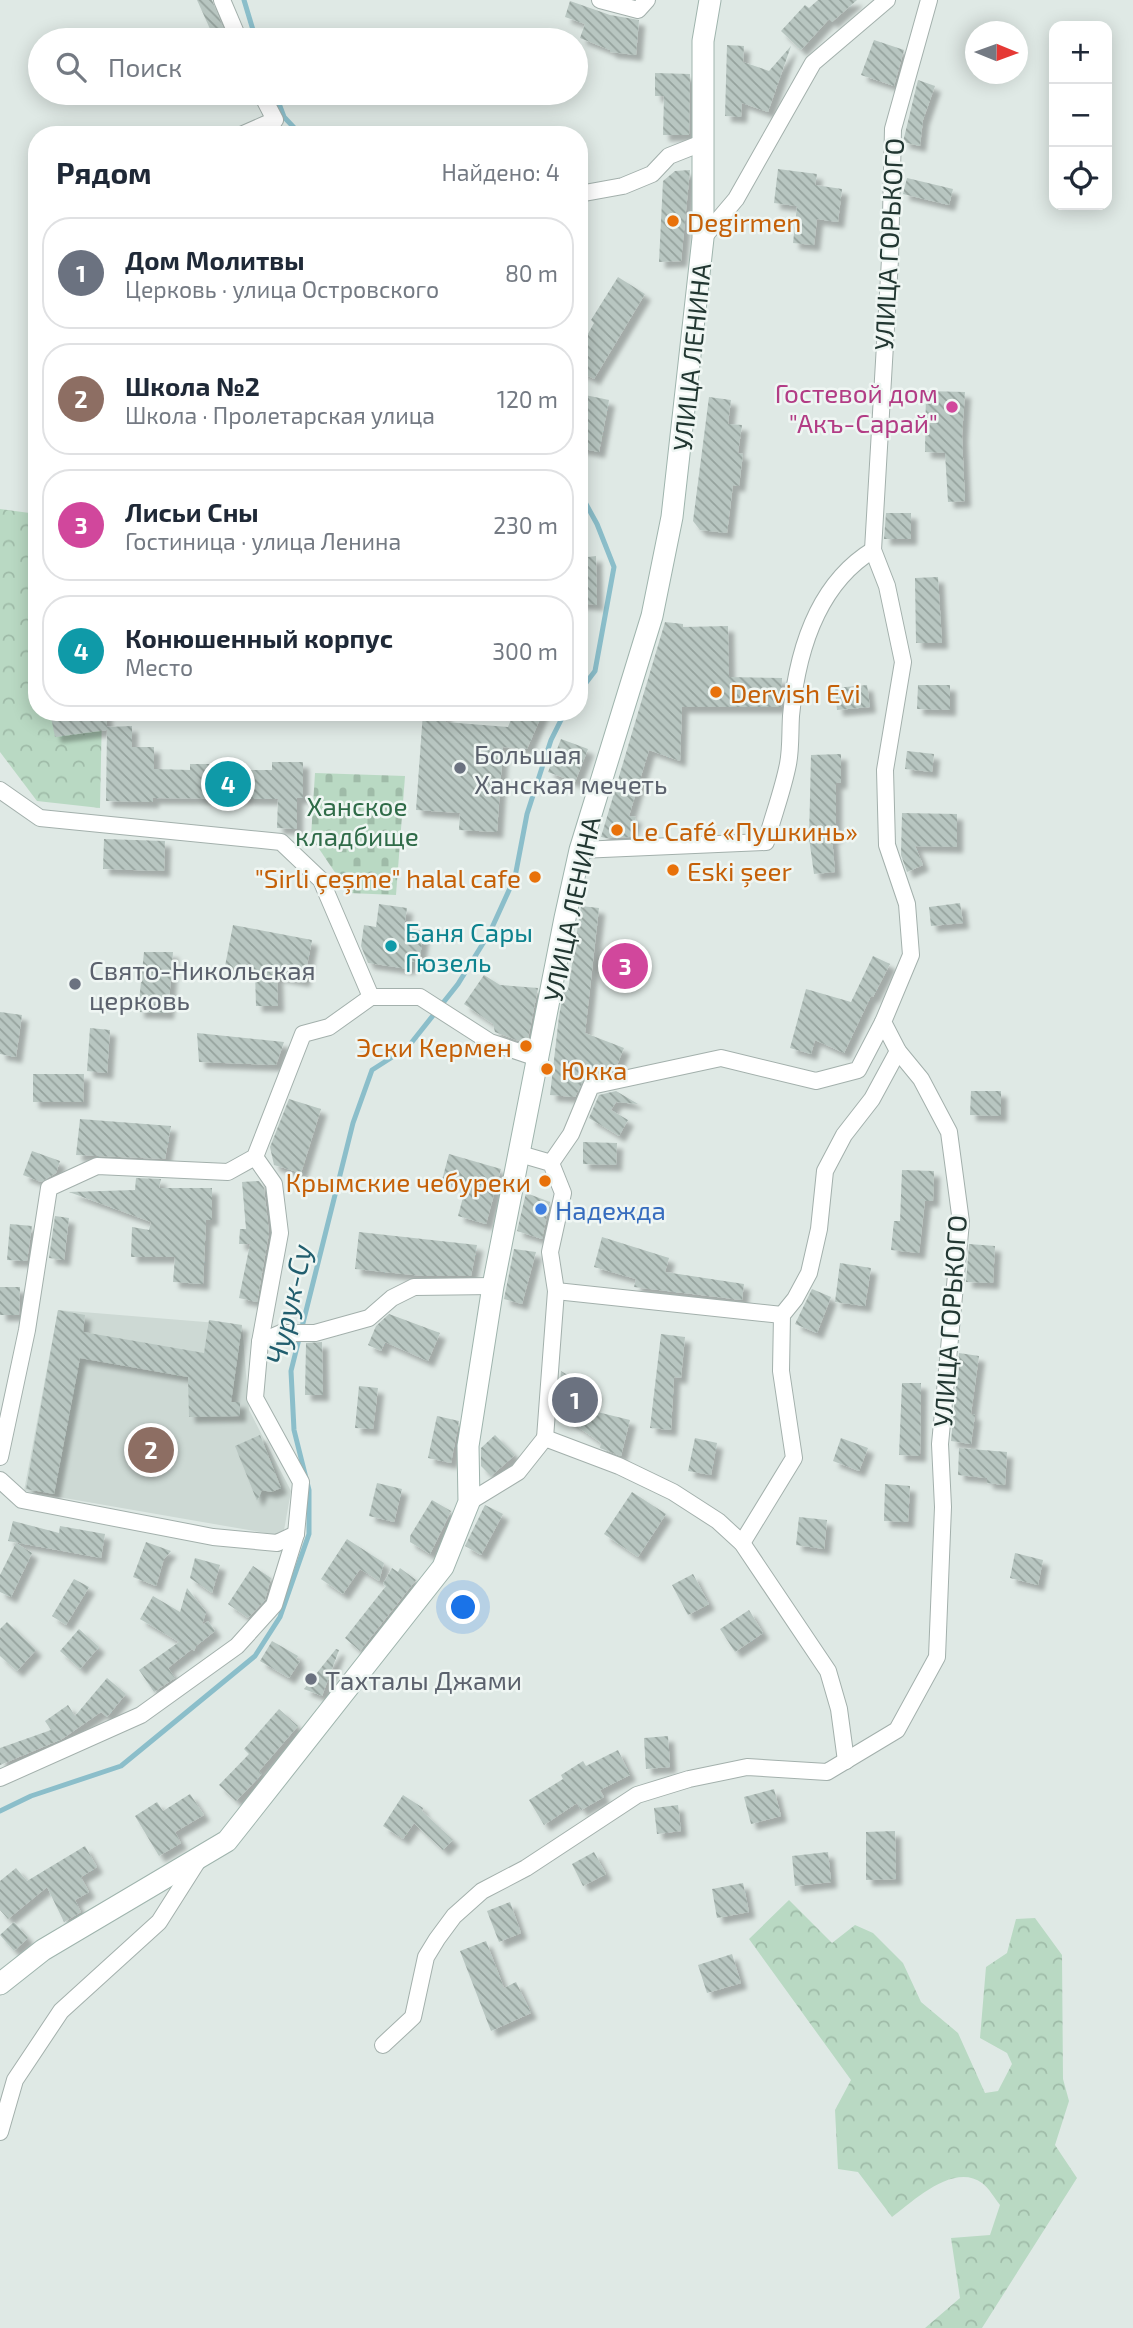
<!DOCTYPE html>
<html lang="ru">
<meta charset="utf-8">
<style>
:root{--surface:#fff;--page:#f2f2f3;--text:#1f2937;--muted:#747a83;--line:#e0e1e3;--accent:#795249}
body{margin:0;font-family:"Exo 2",sans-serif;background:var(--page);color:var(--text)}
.controls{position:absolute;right:21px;top:21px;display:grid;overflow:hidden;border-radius:14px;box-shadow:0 4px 18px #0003}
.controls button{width:63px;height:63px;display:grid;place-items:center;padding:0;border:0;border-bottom:2px solid var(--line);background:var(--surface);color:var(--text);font:35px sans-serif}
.compass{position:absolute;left:965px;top:21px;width:63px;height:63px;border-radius:50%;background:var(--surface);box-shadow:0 4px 18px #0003;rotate:91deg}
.you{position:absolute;left:464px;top:1608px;width:24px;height:24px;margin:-18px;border:5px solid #fff;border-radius:50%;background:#1a73e8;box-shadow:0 0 0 10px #1a73e833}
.badge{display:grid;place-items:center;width:46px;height:46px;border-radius:50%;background:var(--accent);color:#fff;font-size:23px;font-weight:700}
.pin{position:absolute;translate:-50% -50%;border:4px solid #fff;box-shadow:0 2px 7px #0006}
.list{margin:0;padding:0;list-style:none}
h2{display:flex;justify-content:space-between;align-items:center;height:91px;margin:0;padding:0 28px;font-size:30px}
h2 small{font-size:23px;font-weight:400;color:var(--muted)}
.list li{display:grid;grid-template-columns:46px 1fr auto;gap:21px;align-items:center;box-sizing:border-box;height:112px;margin:0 14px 14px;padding:0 14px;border:2px solid var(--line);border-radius:28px}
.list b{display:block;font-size:26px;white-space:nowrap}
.list p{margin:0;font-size:23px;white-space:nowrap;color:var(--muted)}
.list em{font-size:23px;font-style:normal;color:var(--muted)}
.icon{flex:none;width:38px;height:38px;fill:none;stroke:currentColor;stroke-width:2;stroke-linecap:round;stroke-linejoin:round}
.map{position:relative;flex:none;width:1133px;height:2328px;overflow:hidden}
.search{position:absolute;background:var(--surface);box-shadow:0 4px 18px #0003;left:28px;top:28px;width:560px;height:77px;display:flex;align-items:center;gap:18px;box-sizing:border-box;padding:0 24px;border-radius:38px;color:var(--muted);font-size:26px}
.panel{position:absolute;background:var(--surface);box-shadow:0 4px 18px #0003;left:28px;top:126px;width:560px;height:595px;border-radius:28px}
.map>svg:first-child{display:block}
</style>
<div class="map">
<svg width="1133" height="2328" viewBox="0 0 1133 2328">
<defs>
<pattern id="forest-crowns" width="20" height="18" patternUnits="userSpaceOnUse" patternTransform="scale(1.75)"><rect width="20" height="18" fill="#b9d9c3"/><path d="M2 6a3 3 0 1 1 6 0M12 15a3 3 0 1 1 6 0" fill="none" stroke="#9fbba8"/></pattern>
<pattern id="cemetery-stones" width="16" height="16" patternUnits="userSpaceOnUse" patternTransform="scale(1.75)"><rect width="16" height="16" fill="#b9d9c3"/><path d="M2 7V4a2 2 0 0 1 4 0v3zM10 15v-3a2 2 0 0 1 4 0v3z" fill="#9fbba8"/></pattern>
<pattern id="building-back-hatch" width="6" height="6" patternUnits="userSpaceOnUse" patternTransform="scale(1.75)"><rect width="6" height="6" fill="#b8c6c1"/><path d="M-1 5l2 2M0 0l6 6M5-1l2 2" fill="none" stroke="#95a29d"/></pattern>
<filter id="shadow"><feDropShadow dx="6" dy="6" stdDeviation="2" flood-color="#0004"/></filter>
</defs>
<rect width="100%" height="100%" fill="#dfe9e5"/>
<!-- built -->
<polygon fill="#cdd9d4" points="58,1310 242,1325 249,1410 291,1491 283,1536 24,1491"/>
<!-- forest -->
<g fill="url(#forest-crowns)">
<polygon points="0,509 37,514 37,712 102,712 100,808 37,801 0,752"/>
<path d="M789 1900 832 1943 855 1925 873 1933 903 1963 921 2002 958 2033 985 2093 998 2091 1012 2064 1007 2053 980 2038 986 1967 1007 1953 1016 1919 1035 1918 1062 1955 1063 2079 1069 2101 1055 2145 1077 2178 982 2328H925L960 2298 951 2238 990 2235 1000 2205C995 2199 989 2188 982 2183 954 2162 913 2201 892 2217L858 2172 838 2169 835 2110 851 2080 749 1939Z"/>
</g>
<!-- cemetery -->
<polygon fill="url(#cemetery-stones)" points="315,773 405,776 396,895 349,893 311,837"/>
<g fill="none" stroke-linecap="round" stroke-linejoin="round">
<!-- stream -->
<g stroke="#8bbeca" stroke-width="5">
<polyline points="244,0 256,40"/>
<polyline points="275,93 284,117 301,135"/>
<polyline points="579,500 586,504 597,524 614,567 595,671 579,692"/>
<polyline points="0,1811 31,1796 121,1766 255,1656 280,1617 309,1534 309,1490 294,1430 291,1371 353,1123 372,1070 408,1047 458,984 490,932 515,877 527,814 551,740 565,712"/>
</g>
</g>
<!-- building -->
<g fill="url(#building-back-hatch)" filter="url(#shadow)">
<polygon points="197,0 212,0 228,40 215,40"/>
<polygon points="818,0 857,0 832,22 829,19 801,50 781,31 805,5 809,8"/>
<polygon points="570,1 610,15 639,20 636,55 610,52 610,50 580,38 585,24 565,17"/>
<polygon points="874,40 904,50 894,86 861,75"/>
<polygon points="727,45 744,46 743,62 769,71 791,46 768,112 742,103 741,117 725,116"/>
<polygon points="655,73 690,74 689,135 663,135 664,96 655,96"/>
<polygon points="918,80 935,86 923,120 920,146 903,142"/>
<polygon points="778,169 817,174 815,185 842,189 838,222 817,219 814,245 793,243 797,206 774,203"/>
<polygon points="690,170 681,261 659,262 663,181 675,171"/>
<polygon points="907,178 953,189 949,205 903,194"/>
<polygon points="618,277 645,294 594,379 579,371 579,350 594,323 591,320"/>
<polygon points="926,391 965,392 962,436 965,501 948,502 945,453 925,452"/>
<polygon points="585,395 609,400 599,452 579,448"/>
<polygon points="709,397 731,400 728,424 742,425 738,453 743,454 739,486 733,485 727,533 700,530 693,521"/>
<polygon points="886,513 911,513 911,539 884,539"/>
<polygon points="596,556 597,605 579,603 579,558"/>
<polygon points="938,577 942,643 916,643 915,578"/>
<polygon points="665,622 683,624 683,627 728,626 729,677 782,678 781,707 682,707 680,761 649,750 629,816 636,817 630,837 606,838 601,837"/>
<polygon points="867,685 870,707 837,710 835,688"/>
<polygon points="918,685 950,685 950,710 917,709"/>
<polygon points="50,712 106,712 107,727 132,726 132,747 154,747 154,769 190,770 190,764 231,764 231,770 272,770 272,762 303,762 303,798 297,798 297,829 277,828 278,799 153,798 153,802 106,801 107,730 55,737"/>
<polygon points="423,712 446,714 445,722 508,727 514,712 543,712 527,749 503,747 497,832 459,830 460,813 416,810"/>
<polygon points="561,739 588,749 575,782 548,772"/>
<polygon points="907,751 934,754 932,772 905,769"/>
<polygon points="841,754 841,783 836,783 836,837 832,837 835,872 814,874 809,838 811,755"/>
<polygon points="902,813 957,814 957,847 915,846 923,865 907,872 901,855"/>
<polygon points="104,839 165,841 164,871 103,869"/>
<polygon points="960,903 963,923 931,926 929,907"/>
<polygon points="379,904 407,908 404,928 424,931 419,963 411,961 409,969 368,963 361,946 364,925 376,927"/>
<polygon points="581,906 599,908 585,1033 624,1048 615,1070 585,1078 575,1097 550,1095 559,1016 564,989 568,990"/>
<polygon points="233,925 312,940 304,981 277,976 278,1006 256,1006 255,972 225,966"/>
<polygon points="144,952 173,952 168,1013 138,1012"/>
<polygon points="873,956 890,964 873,997 871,996 844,1053 815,1040 811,1054 790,1048 806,989 851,1002"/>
<polygon points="484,975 500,985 538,988 527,1044 495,1032 493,1024 464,1004"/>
<polygon points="0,1012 22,1015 16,1057 0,1054"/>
<polygon points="90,1028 110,1030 107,1073 87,1071"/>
<polygon points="197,1033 284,1042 276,1065 199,1062"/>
<polygon points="33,1074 84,1074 83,1102 33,1102"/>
<polygon points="616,1091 638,1104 616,1102 611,1110 628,1120 619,1136 589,1118 599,1095"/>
<polygon points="971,1091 1001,1091 1001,1116 970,1115"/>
<polygon points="289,1099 321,1109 301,1173 274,1165 270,1147"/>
<polygon points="80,1119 171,1126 165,1159 76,1155"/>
<polygon points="583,1142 617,1143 616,1165 583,1164"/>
<polygon points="32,1151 60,1161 56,1173 41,1182 23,1175"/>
<polygon points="449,1154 501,1169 486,1224 458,1216 466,1186 442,1180"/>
<polygon points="902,1170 934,1171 933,1201 925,1201 919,1253 891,1250 894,1221 900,1221"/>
<polygon points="136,1178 161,1179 159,1188 212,1188 212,1220 206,1220 203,1284 173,1282 175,1257 131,1257 132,1227 149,1230 151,1222 69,1192 135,1190"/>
<polygon points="259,1181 264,1188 269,1233 257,1302 239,1298 250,1244 239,1244 240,1229 246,1229 242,1182"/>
<polygon points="526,1193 550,1202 542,1239 517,1231"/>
<polygon points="55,1216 69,1218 64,1260 49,1258"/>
<polygon points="10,1224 32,1226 27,1261 7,1260"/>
<polygon points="359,1232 477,1245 471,1276 424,1276 355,1269"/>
<polygon points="602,1237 669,1258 665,1272 744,1284 742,1300 634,1287 636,1279 594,1267"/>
<polygon points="969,1244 995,1246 993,1283 966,1282"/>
<polygon points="514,1249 536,1252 522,1304 504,1299"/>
<polygon points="840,1263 871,1268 865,1306 835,1302"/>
<polygon points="0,1287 20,1287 19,1315 0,1315"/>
<polygon points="812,1289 831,1297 817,1333 795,1324"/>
<polygon points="58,1310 85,1315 83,1332 204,1353 209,1320 242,1325 231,1402 240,1402 240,1416 189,1417 188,1377 80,1358 54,1494 26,1489"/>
<polygon points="389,1314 440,1333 428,1361 385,1342 381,1351 368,1345 376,1326"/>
<polygon points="661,1334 685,1337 681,1378 674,1377 671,1430 650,1428"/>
<polygon points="322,1342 323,1395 305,1395 306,1343"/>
<polygon points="959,1353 979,1356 971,1414 975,1415 971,1444 951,1441"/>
<polygon points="561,1371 596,1392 589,1410 630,1420 621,1456 600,1448 601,1443 562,1416 558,1410"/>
<polygon points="902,1383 921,1383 920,1456 899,1455"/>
<polygon points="359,1386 378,1388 373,1429 355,1428"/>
<polygon points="437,1416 459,1421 451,1463 428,1458"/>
<polygon points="260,1435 281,1488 271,1492 262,1490 257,1501 235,1446"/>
<polygon points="495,1435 515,1455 491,1476 481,1466 481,1448"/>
<polygon points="695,1438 717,1443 711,1475 688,1471"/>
<polygon points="841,1438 868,1448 859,1471 833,1461"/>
<polygon points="959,1448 1007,1452 1005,1485 987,1483 987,1478 958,1475"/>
<polygon points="377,1483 402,1489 394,1522 369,1516"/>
<polygon points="885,1484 910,1486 908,1522 884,1521"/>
<polygon points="632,1492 666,1514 638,1557 604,1534"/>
<polygon points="432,1500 451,1511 430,1554 410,1542 410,1536"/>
<polygon points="485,1505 503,1514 481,1555 465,1546"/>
<polygon points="799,1517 827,1520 824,1549 796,1545"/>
<polygon points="13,1521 59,1533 60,1526 105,1534 101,1558 8,1541"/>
<polygon points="347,1539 384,1563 379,1581 360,1569 343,1594 321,1579"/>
<polygon points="146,1542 171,1551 164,1559 156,1586 133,1577"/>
<polygon points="16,1543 32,1553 11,1597 0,1592 0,1575"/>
<polygon points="1015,1553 1043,1560 1038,1585 1010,1578"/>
<polygon points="195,1558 220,1565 212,1593 190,1578"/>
<polygon points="253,1566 271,1578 265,1600 248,1618 228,1604"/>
<polygon points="392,1568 398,1572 400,1568 416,1580 360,1651 345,1638 386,1586 383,1584"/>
<polygon points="693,1574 709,1604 688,1615 672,1585"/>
<polygon points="74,1579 89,1587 66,1625 52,1616"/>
<polygon points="187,1588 206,1612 202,1625 208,1621 215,1631 196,1646 194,1651 192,1649 168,1668 175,1678 154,1692 139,1670 179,1642 140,1619 153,1596 180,1612"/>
<polygon points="749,1610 763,1633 735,1652 720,1629"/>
<polygon points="7,1622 36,1650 17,1671 0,1656 0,1629"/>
<polygon points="79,1629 99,1647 80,1669 60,1651"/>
<polygon points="272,1641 298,1656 296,1660 300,1661 289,1678 260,1661"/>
<polygon points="336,1649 339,1650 322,1696 304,1689"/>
<polygon points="107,1678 126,1694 107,1717 101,1712 62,1739 0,1765 0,1748 51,1730 45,1721 68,1705 75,1716"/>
<polygon points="279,1709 298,1726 259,1771 262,1774 236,1801 219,1785 249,1754 244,1749"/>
<polygon points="668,1736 670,1767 646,1769 644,1738"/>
<polygon points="618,1750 630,1775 600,1790 604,1797 581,1810 577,1803 544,1825 529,1800 563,1779 561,1775 583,1761 586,1766"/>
<polygon points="774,1789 781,1816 751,1824 744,1797"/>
<polygon points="190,1794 204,1815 175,1832 181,1843 159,1856 135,1816 157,1802 163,1811"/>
<polygon points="403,1795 423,1808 422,1811 453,1840 443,1850 414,1823 403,1839 383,1826"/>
<polygon points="678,1805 681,1831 657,1834 654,1808"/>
<polygon points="895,1831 896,1879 866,1880 866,1832"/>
<polygon points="85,1846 97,1867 81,1877 89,1892 75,1900 81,1912 64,1922 47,1887 8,1919 0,1910 0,1881 16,1868 27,1881"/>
<polygon points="594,1852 606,1874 583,1886 572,1864"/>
<polygon points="828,1852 831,1882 795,1886 792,1856"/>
<polygon points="743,1883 749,1912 717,1918 712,1889"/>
<polygon points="510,1902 521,1933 499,1942 487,1911"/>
<polygon points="14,1922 28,1938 14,1951 0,1935"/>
<polygon points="486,1941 504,1988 516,1982 531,2013 491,2031 460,1951"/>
<polygon points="732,1954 741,1983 707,1993 698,1965"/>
</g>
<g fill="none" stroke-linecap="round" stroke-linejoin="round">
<defs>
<g id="minor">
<polyline points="222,0 239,40"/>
<polyline points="600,0 638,10 647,0"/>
<polyline points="241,135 275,120 261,93"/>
<polyline points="579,194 623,186 652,174 669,156 702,143"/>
<polyline points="703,238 736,199 813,63 887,0"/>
<polyline points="0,790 40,818 281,842 321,880 371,997"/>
<path d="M580 850 766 842C773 816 783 790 788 764 791 749 790 732 791 716 797 652 816 585 873 550"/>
<polyline points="371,997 420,997 490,1042 540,1059"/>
<polyline points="520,1154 551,1163 563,1193 550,1252 556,1291 545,1438"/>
<polyline points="551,1163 571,1134 591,1086 721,1058 816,1081 858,1070 883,1022"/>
<polyline points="556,1291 782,1315"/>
<polyline points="260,1342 281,1333 315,1333 369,1318 392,1298 414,1287 493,1286"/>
<polyline points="0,1457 27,1330 49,1188 97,1166 228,1172 255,1157 303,1034 329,1027 371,997"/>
<polyline points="0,1480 22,1500 213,1537 277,1543 296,1534"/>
<polyline points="469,1502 518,1472 545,1438 619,1466 673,1492 718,1521 742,1543 828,1671 839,1709 846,1761"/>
<polyline points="742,1543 794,1458 781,1371 782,1315 795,1299 809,1273 819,1229 825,1171 844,1135 872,1099 898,1051"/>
<polyline points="0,1778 141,1715 237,1646 274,1605 296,1534 301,1482 255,1398 260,1342 280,1233 274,1184 255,1157"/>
<polyline points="383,2045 413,2017 426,1957 437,1939 454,1916 482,1891 526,1868 637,1795 689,1779 747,1767 827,1772 897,1730 937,1657 943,1507 940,1444 961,1222 949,1132 921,1079 898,1051 883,1022 911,955 907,904 887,845 885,770 903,662 887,586 873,550 890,259 893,129 929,0"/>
<polyline points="0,2132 15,2080 61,2011 159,1922 199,1859"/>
</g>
<polyline id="secondary" points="0,1984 43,1950 227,1841 443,1567 469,1502 468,1446 493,1286 565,918 580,850 652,616 672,517 703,238 703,41 710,0"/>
</defs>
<!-- minor casing -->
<use href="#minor" stroke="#a3b0ac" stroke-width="18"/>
<!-- secondary casing -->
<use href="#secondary" stroke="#9fb4ad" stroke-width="23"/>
<!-- minor -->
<use href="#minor" stroke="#fff" stroke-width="16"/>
<!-- secondary -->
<use href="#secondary" stroke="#fff" stroke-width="21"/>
</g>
<!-- markers -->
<g fill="#e8710a" stroke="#eff6f3" stroke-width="2.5">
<circle cx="673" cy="221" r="7"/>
<circle cx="716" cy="692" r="7"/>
<circle cx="617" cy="830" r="7"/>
<circle cx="673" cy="870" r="7"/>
<circle cx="535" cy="877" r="7"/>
<circle cx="526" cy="1046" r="7"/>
<circle cx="547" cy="1069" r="7"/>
<circle cx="545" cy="1181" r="7"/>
</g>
<circle fill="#d1479c" stroke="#eff6f3" stroke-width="2.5" cx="952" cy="407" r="7"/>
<g fill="#6b7280" stroke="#eff6f3" stroke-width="2.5">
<circle cx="460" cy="768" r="7"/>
<circle cx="75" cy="984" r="7"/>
<circle cx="311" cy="1679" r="7"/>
</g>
<circle fill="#0f9aa8" stroke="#eff6f3" stroke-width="2.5" cx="391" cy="946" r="7"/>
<circle fill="#3f7fe0" stroke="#eff6f3" stroke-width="2.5" cx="541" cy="1209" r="7"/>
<g text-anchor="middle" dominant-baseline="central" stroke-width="5" stroke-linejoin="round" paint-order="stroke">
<!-- food labels -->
<g font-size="26" fill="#c56008" stroke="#eff6f3" text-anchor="start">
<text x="687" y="221">Degirmen</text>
<text x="730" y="692">Dervish Evi</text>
<text x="631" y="830">Le Café «Пушкинь»</text>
<text x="687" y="870">Eski şeer</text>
<text x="521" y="877" text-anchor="end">"Sirli çeşme" halal cafe</text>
<text x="512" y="1046" text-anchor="end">Эски Кермен</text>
<text x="561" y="1069">Юкка</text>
<text x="531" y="1181" text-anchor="end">Крымские чебуреки</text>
</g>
<!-- street labels -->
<g font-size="26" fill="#223732" stroke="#eff6f3">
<text transform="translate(888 244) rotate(-87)">УЛИЦА ГОРЬКОГО</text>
<text transform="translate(691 357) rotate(-84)">УЛИЦА ЛЕНИНА</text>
<text transform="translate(571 909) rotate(-78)">УЛИЦА ЛЕНИНА</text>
<text transform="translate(949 1321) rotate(-86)">УЛИЦА ГОРЬКОГО</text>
</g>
<!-- hotel labels -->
<g font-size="26" fill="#b23c85" stroke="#eff6f3" text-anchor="end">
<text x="938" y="392">Гостевой дом<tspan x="938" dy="30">"Акъ-Сарай"</tspan></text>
</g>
<!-- worship labels -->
<g font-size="26" fill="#5b616d" stroke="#eff6f3" text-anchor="start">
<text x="474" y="753">Большая<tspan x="474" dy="30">Ханская мечеть</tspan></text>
<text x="89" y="969">Свято-Никольская<tspan x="89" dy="30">церковь</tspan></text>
<text x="325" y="1679">Тахталы Джами</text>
</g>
<!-- park labels -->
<g font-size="26" fill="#2f6b48" stroke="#eff6f3">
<text x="357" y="805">Ханское<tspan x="357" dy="30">кладбище</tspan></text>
</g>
<!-- culture labels -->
<g font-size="26" fill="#0d838f" stroke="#eff6f3" text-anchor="start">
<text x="405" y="931">Баня Сары<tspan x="405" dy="30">Гюзель</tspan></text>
</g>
<!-- shop labels -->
<g font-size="26" fill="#366cbe" stroke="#eff6f3" text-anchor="start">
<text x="555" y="1209">Надежда</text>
</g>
<!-- water labels -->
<g font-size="28" font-style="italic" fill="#215e6e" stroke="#eff6f3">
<text transform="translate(288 1304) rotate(-77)">Чурук-Су</text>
</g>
</g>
</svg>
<div class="controls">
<button>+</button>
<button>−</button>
<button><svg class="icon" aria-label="locate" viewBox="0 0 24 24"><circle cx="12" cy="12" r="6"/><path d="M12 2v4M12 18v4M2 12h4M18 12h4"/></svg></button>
</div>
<svg class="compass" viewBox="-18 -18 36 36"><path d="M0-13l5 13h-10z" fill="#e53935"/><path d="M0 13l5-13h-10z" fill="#747a83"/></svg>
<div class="you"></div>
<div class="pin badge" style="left:575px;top:1400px;background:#6b7280">1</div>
<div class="pin badge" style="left:151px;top:1450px;background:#8d6e63">2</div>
<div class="pin badge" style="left:625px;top:966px;background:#d1479c">3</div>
<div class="pin badge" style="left:228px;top:784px;background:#0f9aa8">4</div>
<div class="search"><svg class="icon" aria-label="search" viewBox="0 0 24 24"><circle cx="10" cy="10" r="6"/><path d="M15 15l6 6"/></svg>Поиск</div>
<section class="panel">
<h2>Рядом<small>Найдено: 4</small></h2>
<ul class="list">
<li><span class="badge" style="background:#6b7280">1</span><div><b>Дом Молитвы</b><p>Церковь · улица Островского</p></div><em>80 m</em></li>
<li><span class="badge" style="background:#8d6e63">2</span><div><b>Школа №2</b><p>Школа · Пролетарская улица</p></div><em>120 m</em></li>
<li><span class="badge" style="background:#d1479c">3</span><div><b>Лисьи Сны</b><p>Гостиница · улица Ленина</p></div><em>230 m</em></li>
<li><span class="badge" style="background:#0f9aa8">4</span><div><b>Конюшенный корпус</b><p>Место</p></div><em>300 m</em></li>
</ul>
</section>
</div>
